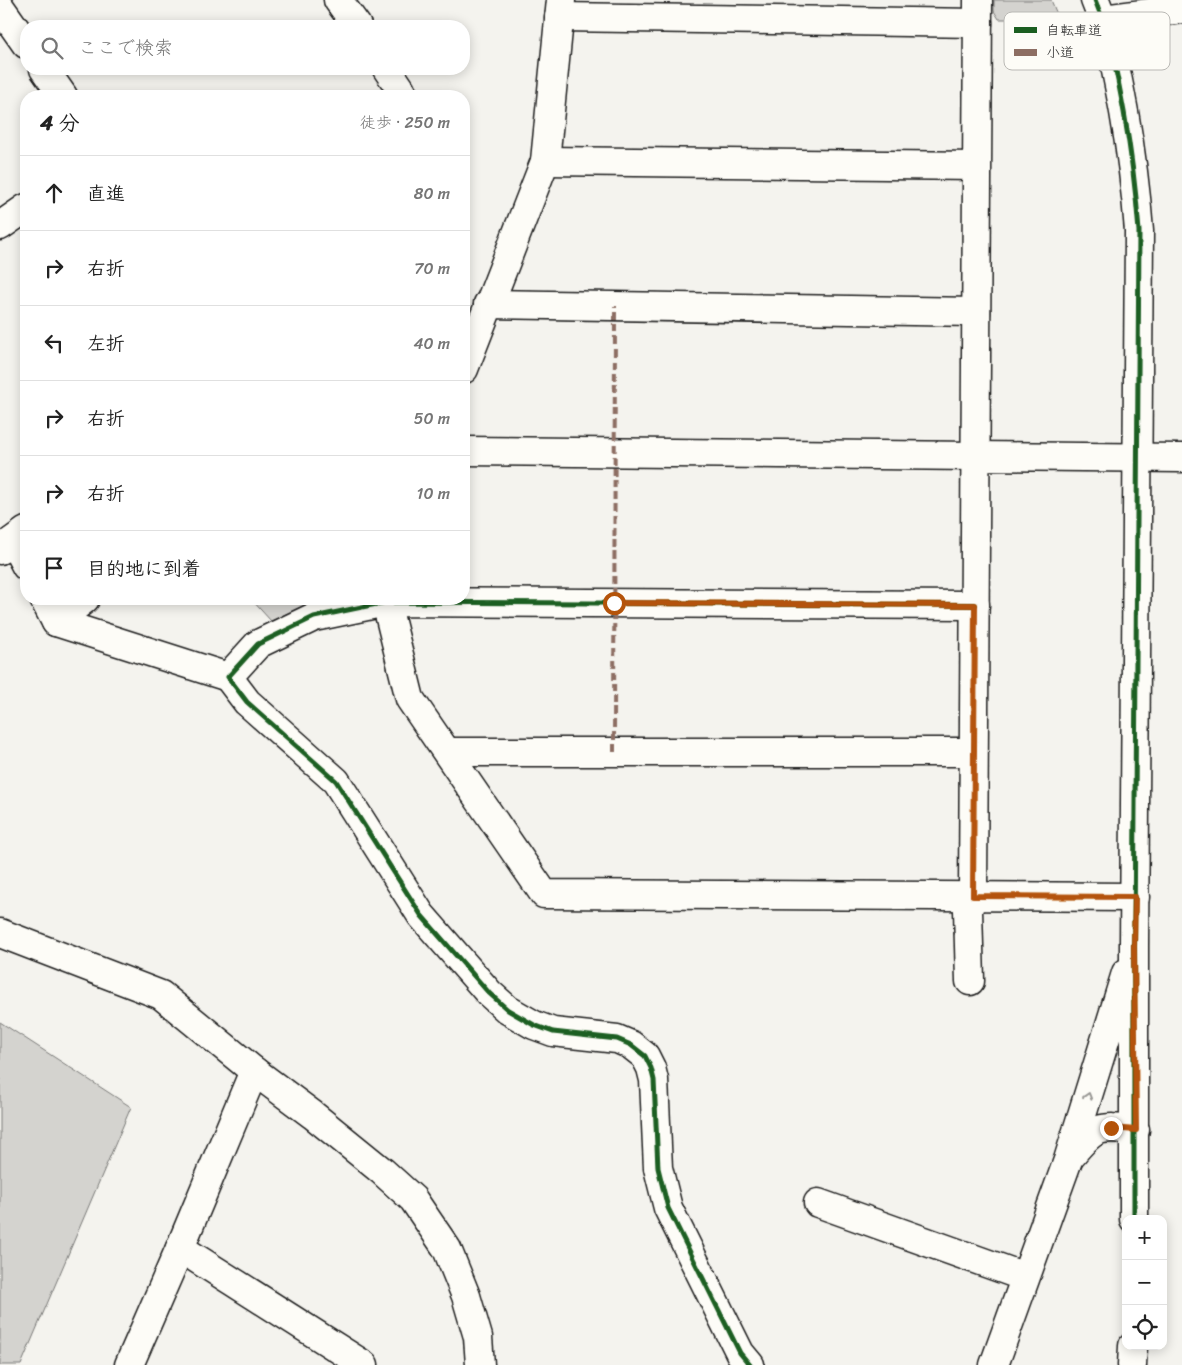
<!DOCTYPE html>
<html lang="ja">
<meta charset="utf-8">
<style>
:root{--surface:#fff;--page:#f6f6f6;--text:#222;--muted:#767676;--line:#e0e0e0}
body{margin:0;font-family:Sriracha,"Klee One",sans-serif;background:var(--page);color:var(--text)}
.controls{position:absolute;right:15px;bottom:15px;display:grid;overflow:hidden;border-radius:10px;box-shadow:0 2px 12px #0003}
.controls button{width:45px;height:45px;display:grid;place-items:center;padding:0;border:0;border-bottom:1px solid var(--line);background:var(--surface);color:var(--text);font:25px sans-serif}
.stop{position:absolute;width:15px;height:15px;margin:-11px;border:4px solid #b45309;border-radius:50%;background:#fff}
.stop.end{background:#b45309;border-color:#fff;box-shadow:0 1px 5px #0008}
.list{margin:0;padding:0;list-style:none}
h2{display:flex;justify-content:space-between;align-items:center;height:65px;margin:0;padding:0 20px;font-size:21px}
h2 small{font-size:16px;font-weight:400;color:var(--muted)}
.list li{display:grid;grid-template-columns:32px 1fr auto;gap:15px;align-items:center;box-sizing:border-box;height:75px;padding:0 20px;border-top:1px solid var(--line)}
.list b{display:block;font-size:19px;white-space:nowrap}
.list em{font-size:16px;font-style:normal;color:var(--muted)}
.icon{flex:none;width:28px;height:28px;fill:none;stroke:currentColor;stroke-width:2;stroke-linecap:round;stroke-linejoin:round}
.map{position:relative;flex:none;width:1182px;height:1365px;overflow:hidden}
.search{position:absolute;background:var(--surface);box-shadow:0 2px 12px #0003;left:20px;top:20px;width:450px;height:55px;display:flex;align-items:center;gap:12px;box-sizing:border-box;padding:0 18px;border-radius:20px;color:var(--muted);font-size:19px}
.panel{position:absolute;background:var(--surface);box-shadow:0 2px 12px #0003;left:20px;top:90px;width:450px;height:515px;border-radius:20px}
.map>svg:first-child{display:block}
</style>
<div class="map">
<svg width="1182" height="1365" viewBox="0 0 1182 1365">
<rect width="100%" height="100%" fill="#f4f3ee"/>
<filter id="ink" filterUnits="userSpaceOnUse"><feTurbulence type="fractalNoise" baseFrequency=".02" numOctaves="2"/><feDisplacementMap in="SourceGraphic" scale="10" xChannelSelector="R" yChannelSelector="G"/><feConvolveMatrix kernelMatrix="1 2 1 2 8 2 1 2 1" color-interpolation-filters="sRGB"/></filter>
<g filter="url(#ink)">
<!-- green -->
<g fill="#d4d3cf" stroke="#787876">
<polygon points="994,0 1051,0 1059,19 999,19 994,11"/>
<polygon points="251,599 326,599 314,601 271,621"/>
<polygon points="0,1022 131,1107 21,1365 0,1365"/>
</g>
<g fill="none" stroke-linecap="round" stroke-linejoin="round">
<defs>
<g id="minor">
<polyline points="338,0 357,26"/>
<path d="M1095 0C1110 36 1117 74 1124 112 1131 152 1136 191 1139 231L1134 947V1219"/>
<polyline points="0,7 26,44"/>
<polyline points="559,17 978,23"/>
<polyline points="1103,19 1182,9"/>
<polyline points="44,69 63,96"/>
<polyline points="387,69 400,88 404,96"/>
<polyline points="545,161 976,166"/>
<polyline points="0,226 26,208"/>
<polyline points="488,304 976,312"/>
<polyline points="464,369 545,161 561,0"/>
<polyline points="464,451 1182,458"/>
<polyline points="13,541 26,566"/>
<polyline points="0,550 26,531"/>
<polyline points="44,599 56,622 228,677"/>
<polyline points="387,599 386,602 410,699 544,894 1135,897"/>
<polyline points="56,622 85,599"/>
<polyline points="448,752 973,752"/>
<polyline points="0,933 161,995 254,1071 313,1115 382,1171 413,1199 447,1249 466,1296 478,1337 480,1365"/>
<polyline points="970,981 968,910 973,896 978,0"/>
<path d="M1072 1154C1095 1126 1100 1126 1135 1130"/>
<polyline points="818,1203 1025,1277"/>
<polyline points="180,1248 364,1365"/>
<polyline points="129,1365 180,1248 254,1071"/>
<polyline points="750,1365 740,1353 668,1208 658,1168 654,1080 651,1068 645,1056 631,1045 617,1039 553,1032 534,1025 508,1010 489,993 421,915 336,781 247,702 228,677 258,644 314,617 386,602 975,605"/>
<polyline points="994,1365 1068,1160 1126,973"/>
<polyline points="1132,1365 1133,1346"/>
</g>
</defs>
<!-- minor casing -->
<use href="#minor" stroke="#1c1c1c" stroke-width="31"/>
<!-- minor -->
<use href="#minor" stroke="#fdfcf7" stroke-width="28"/>
<!-- quiet -->
<polyline stroke="#8d6e63" stroke-width="4" stroke-dasharray="8 4" stroke-linecap="butt" points="614,752 615,306"/>
<defs>
<g id="cycleway">
<path d="M1095 0C1110 36 1117 74 1124 112 1131 152 1136 191 1139 231L1134 947V1219"/>
<polyline points="750,1365 740,1353 668,1208 658,1168 654,1080 651,1068 645,1056 631,1045 617,1039 553,1032 534,1025 508,1010 489,993 421,915 336,781 247,702 228,677 258,644 314,617 386,602 975,605"/>
</g>
</defs>
<!-- cycleway casing -->
<use href="#cycleway" stroke="#fdfcf7" stroke-width="8"/>
<!-- cycleway -->
<use href="#cycleway" stroke="#1b5e20" stroke-width="5"/>
</g>
<!-- one-way arrows -->
<defs><path id="oneway-chevron" d="M-2-3.5L2.5 0L-2 3.5" fill="none" stroke-width="1.6" stroke-linecap="round" stroke-linejoin="round" transform="scale(1.25)"/></defs>
<use stroke="#989794" href="#oneway-chevron" transform="translate(1088 1096) rotate(-73)"/>
</g>
<g fill="none" stroke-linecap="round" stroke-linejoin="round" filter="url(#ink)">
<!-- route -->
<polyline stroke="#b45309" stroke-width="6" points="614,603 975,605 973,896 1135,897 1134,947 1136,1130 1111,1128"/>
</g>
<!-- legend -->
<rect x="1004" y="12" width="166" height="58" rx="8" fill="#fdfcf7" stroke="#bab9b5" stroke-width="1"/>
<rect x="1014" y="27" width="23" height="6" fill="#1b5e20"/>
<rect x="1014" y="49" width="23" height="7" fill="#8d6e63"/>
<g font-size="14" fill="#1c1c1c">
<text x="1046" y="35">自転車道</text>
<text x="1046" y="57">小道</text>
</g>
</svg>
<div class="controls">
<button>+</button>
<button>−</button>
<button><svg class="icon" aria-label="locate" viewBox="0 0 24 24"><circle cx="12" cy="12" r="6"/><path d="M12 2v4M12 18v4M2 12h4M18 12h4"/></svg></button>
</div>
<div class="stop" style="left:614px;top:603px"></div>
<div class="stop end" style="left:1111px;top:1128px"></div>
<div class="search"><svg class="icon" aria-label="search" viewBox="0 0 24 24"><circle cx="10" cy="10" r="6"/><path d="M15 15l6 6"/></svg>ここで検索</div>
<section class="panel">
<h2>4 分<small>徒歩 · 250 m</small></h2>
<ul class="list">
<li><svg class="icon" aria-label="ahead" viewBox="0 0 24 24"><path d="M12 20V5M6 11l6-6 6 6"/></svg><div><b>直進</b></div><em>80 m</em></li>
<li><svg class="icon" aria-label="right" viewBox="0 0 24 24"><path d="M7 20v-9h11M14 6l5 5-5 5"/></svg><div><b>右折</b></div><em>70 m</em></li>
<li><svg class="icon" aria-label="left" viewBox="0 0 24 24"><path d="M17 20v-9H6M10 6l-5 5 5 5"/></svg><div><b>左折</b></div><em>40 m</em></li>
<li><svg class="icon" aria-label="right" viewBox="0 0 24 24"><path d="M7 20v-9h11M14 6l5 5-5 5"/></svg><div><b>右折</b></div><em>50 m</em></li>
<li><svg class="icon" aria-label="right" viewBox="0 0 24 24"><path d="M7 20v-9h11M14 6l5 5-5 5"/></svg><div><b>右折</b></div><em>10 m</em></li>
<li><svg class="icon" aria-label="arrive" viewBox="0 0 24 24"><path d="M6 21V4h12l-3 4 3 4H6"/></svg><div><b>目的地に到着</b></div></li>
</ul>
</section>
</div>
